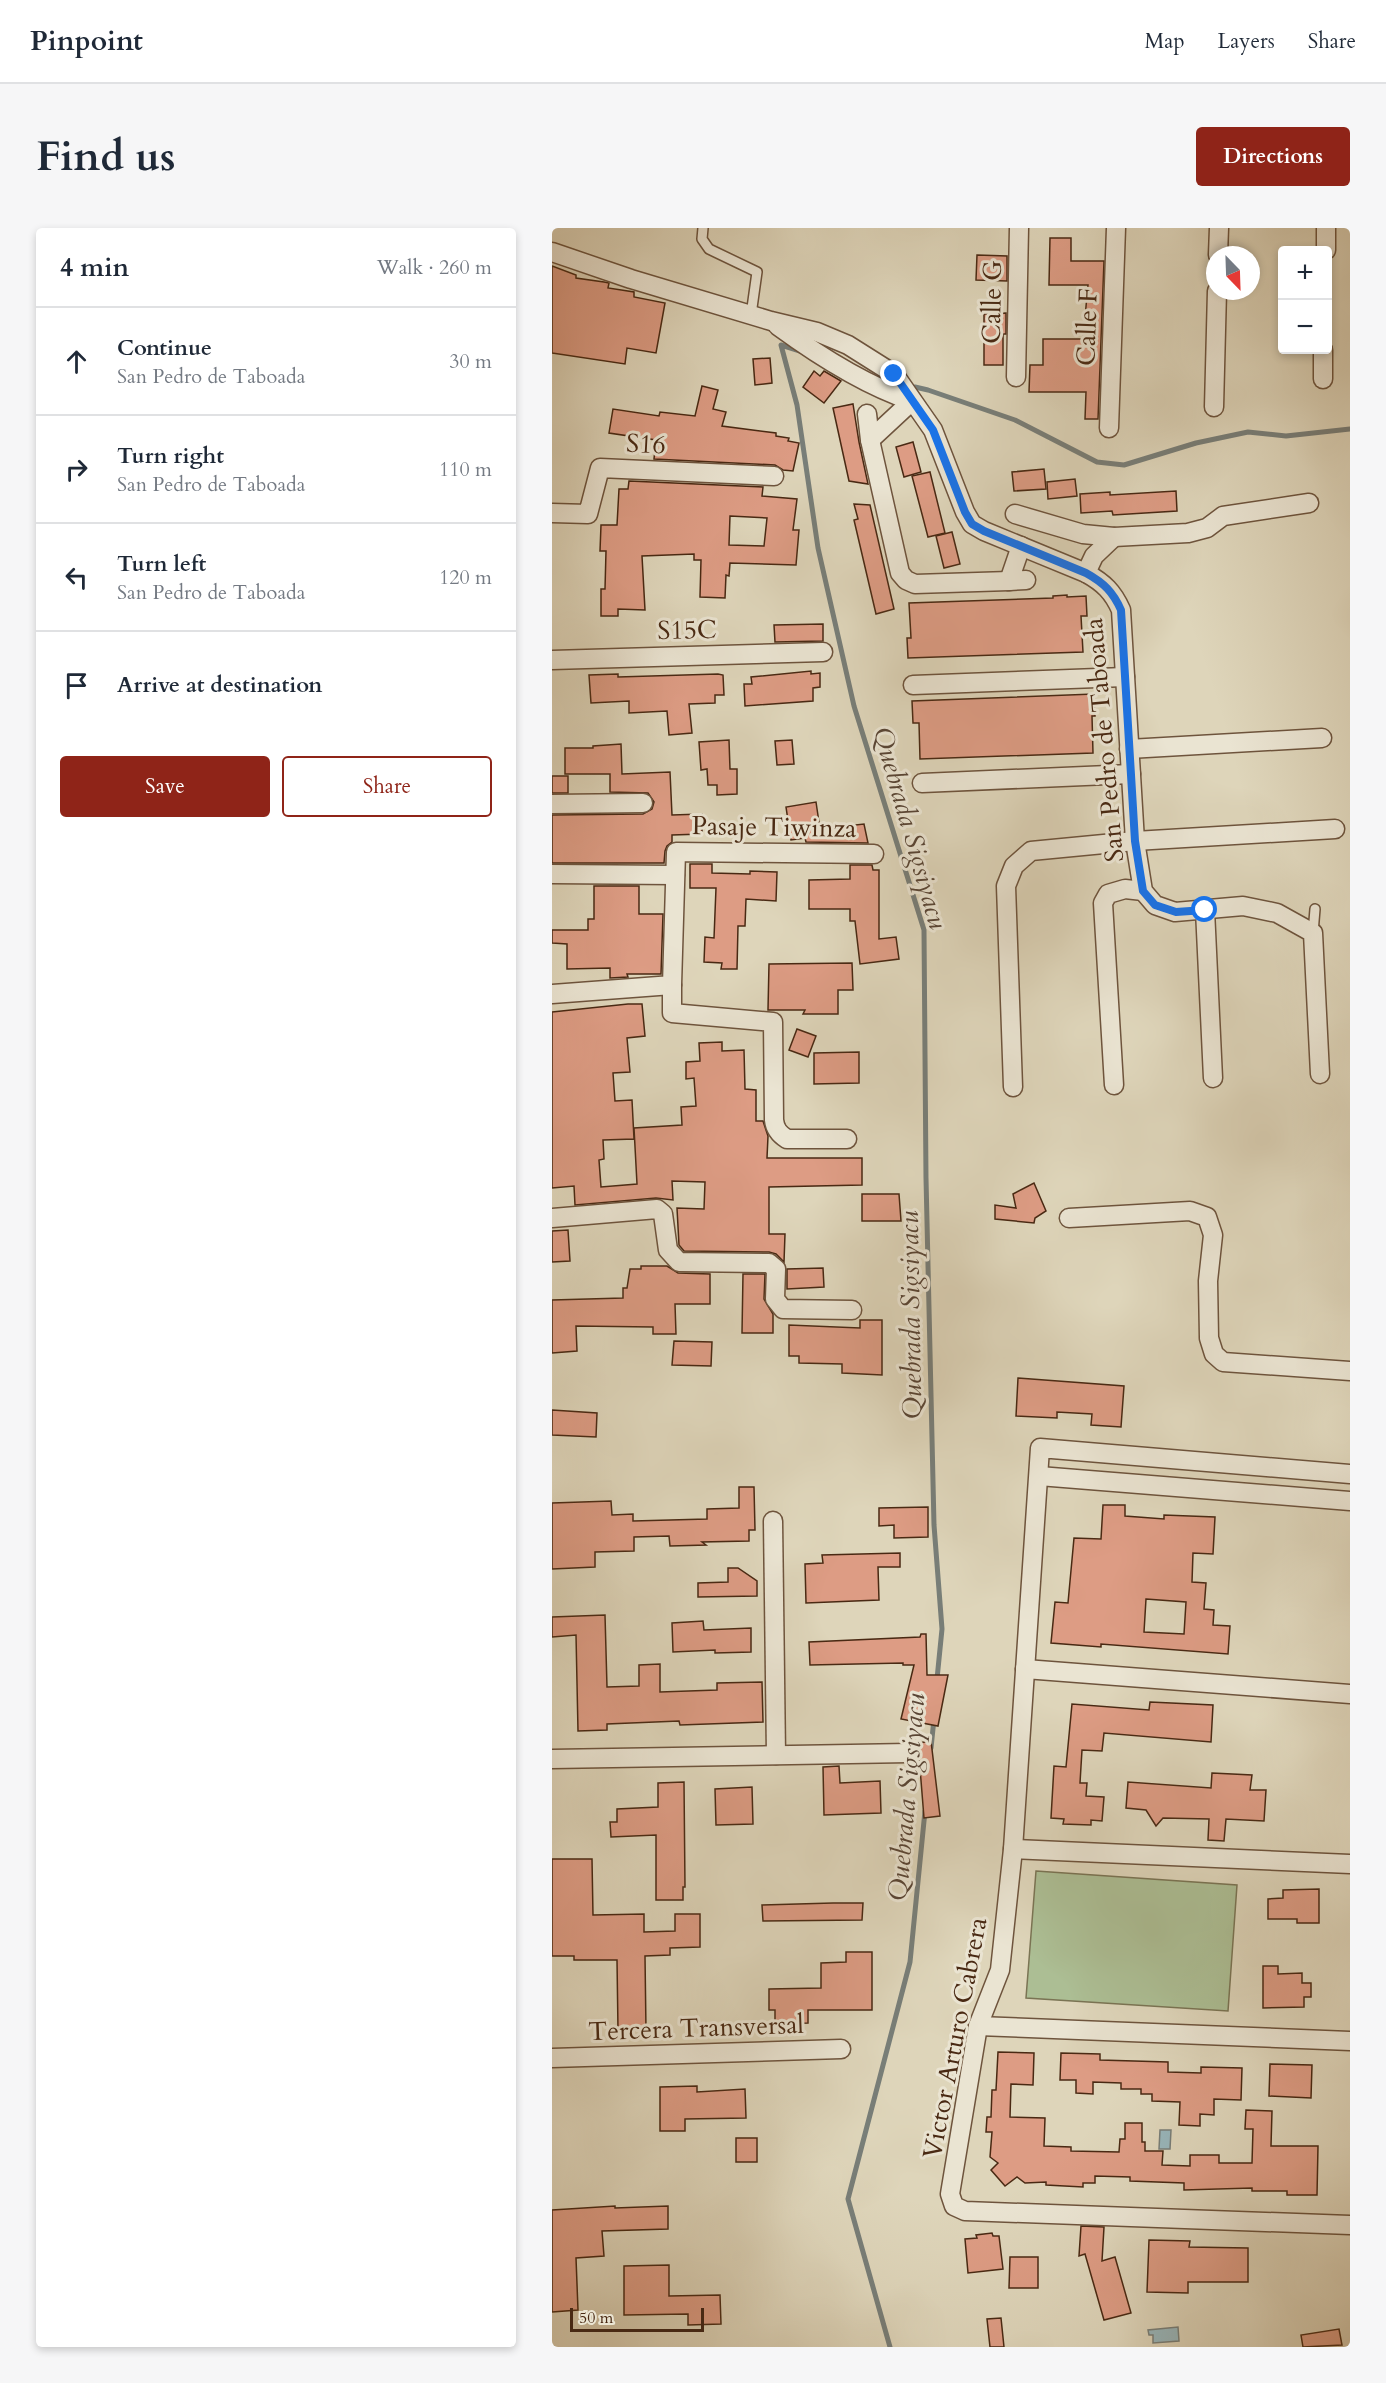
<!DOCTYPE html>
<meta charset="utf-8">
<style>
:root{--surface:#fff;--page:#f6f6f7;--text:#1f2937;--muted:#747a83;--line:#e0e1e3;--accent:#8f2418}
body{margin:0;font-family:Cardo,serif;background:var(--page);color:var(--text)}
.controls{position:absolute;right:18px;top:18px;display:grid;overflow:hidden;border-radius:6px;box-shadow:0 3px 9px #0003}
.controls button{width:54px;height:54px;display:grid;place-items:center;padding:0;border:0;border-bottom:2px solid var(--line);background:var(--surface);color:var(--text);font:30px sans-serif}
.compass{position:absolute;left:654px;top:18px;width:54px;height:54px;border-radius:50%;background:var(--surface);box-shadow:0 3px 9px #0003;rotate:157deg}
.scale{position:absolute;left:18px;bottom:15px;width:134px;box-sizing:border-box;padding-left:6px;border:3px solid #492913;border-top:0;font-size:16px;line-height:21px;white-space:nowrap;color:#492913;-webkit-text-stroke:4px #eae4d2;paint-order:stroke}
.stop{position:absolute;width:18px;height:18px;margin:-14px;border:4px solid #1a73e8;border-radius:50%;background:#fff}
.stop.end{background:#1a73e8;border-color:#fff;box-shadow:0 2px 6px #0008}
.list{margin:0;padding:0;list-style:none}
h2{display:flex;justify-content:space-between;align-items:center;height:78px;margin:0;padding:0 24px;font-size:26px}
h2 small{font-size:20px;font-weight:400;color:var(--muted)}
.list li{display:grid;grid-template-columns:39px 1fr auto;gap:18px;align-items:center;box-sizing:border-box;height:108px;padding:0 24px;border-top:2px solid var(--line)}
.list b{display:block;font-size:22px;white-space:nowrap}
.list p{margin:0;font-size:20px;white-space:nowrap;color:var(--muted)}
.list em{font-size:20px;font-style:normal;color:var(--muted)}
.actions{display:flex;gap:12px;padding:18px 24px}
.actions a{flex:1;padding:14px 0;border:2px solid var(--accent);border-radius:6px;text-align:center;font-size:21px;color:var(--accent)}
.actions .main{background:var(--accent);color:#fff}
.icon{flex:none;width:33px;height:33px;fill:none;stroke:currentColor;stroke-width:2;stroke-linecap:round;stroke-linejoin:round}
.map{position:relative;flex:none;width:798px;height:2119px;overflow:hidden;border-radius:6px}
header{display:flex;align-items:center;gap:36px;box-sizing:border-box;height:84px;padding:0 30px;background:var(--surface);border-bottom:2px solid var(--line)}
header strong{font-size:28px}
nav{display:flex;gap:33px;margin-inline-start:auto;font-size:21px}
.intro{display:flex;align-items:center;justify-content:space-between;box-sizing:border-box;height:144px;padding:0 36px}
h1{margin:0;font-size:42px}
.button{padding:15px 27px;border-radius:6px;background:var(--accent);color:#fff;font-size:21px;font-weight:700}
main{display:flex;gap:36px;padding:0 36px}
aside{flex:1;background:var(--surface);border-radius:6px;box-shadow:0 3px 9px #0003}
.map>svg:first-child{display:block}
</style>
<header>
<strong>Pinpoint</strong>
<nav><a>Map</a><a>Layers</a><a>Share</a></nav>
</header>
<div class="intro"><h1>Find us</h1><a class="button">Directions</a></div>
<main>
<aside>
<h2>4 min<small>Walk · 260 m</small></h2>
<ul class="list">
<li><svg class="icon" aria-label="ahead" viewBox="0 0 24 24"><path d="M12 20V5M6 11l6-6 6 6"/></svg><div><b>Continue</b><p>San Pedro de Taboada</p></div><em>30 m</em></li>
<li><svg class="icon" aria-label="right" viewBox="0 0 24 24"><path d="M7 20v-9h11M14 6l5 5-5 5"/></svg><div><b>Turn right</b><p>San Pedro de Taboada</p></div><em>110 m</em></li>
<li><svg class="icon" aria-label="left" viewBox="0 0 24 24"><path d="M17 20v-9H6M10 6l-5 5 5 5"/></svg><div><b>Turn left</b><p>San Pedro de Taboada</p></div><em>120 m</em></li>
<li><svg class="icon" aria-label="arrive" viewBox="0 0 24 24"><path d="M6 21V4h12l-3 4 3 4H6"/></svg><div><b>Arrive at destination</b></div></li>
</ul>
<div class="actions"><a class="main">Save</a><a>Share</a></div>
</aside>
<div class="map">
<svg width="798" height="2119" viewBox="0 0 798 2119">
<rect width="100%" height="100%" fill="#ded5ba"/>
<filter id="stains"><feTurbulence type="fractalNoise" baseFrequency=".00333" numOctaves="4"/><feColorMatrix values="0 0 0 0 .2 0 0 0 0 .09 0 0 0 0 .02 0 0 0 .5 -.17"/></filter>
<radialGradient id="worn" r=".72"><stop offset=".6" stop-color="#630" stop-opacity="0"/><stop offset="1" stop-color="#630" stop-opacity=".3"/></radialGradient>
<!-- green -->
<polygon fill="#acbe94" stroke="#7a7454" stroke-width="1.5" points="484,1643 685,1657 676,1783 474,1770"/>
<!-- water -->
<g fill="#98b6bb" stroke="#787e78" stroke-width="1.5">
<polygon points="608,1902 619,1902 618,1921 607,1921"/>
<polygon points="626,2099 627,2113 601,2115 601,2107 597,2107 596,2102"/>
</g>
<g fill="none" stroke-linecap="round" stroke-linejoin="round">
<!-- stream -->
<g stroke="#787e78" stroke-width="5">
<polyline points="248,123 229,117 245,177 266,320 302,478 372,702 374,950 382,1297 390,1401 385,1451"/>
<polyline points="363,159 376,162 463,192 545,234 572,237 644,215 696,204 734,208 798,201"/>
<polyline points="379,1520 382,1491"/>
<polyline points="338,2119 296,1971 358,1734 373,1583"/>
</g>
</g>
<!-- building -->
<g fill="#dd9c84" stroke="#492913" stroke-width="1.5" fill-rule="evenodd">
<polygon points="498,10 519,10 519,33 552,33 546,191 533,191 534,164 477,164 478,137 491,137 491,111 531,111 536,57 497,57"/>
<polygon points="425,27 455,28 455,53 424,52"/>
<polygon points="0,38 24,47 24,50 52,54 57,55 56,60 82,64 82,69 113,75 104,125 75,120 73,136 0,125"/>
<polygon points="454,85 454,106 451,106 451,137 432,137 432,86"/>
<polygon points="218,130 220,155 203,157 201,131"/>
<polygon points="262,143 268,148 272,143 289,153 272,175 251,159"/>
<polygon points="150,158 166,162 161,181 174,184 170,198 224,205 224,208 237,210 236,213 247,215 241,243 231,242 223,237 102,231 104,212 57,205 61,181 107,188 108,184 143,188"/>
<polygon points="301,176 307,214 316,256 297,253 281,180"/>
<polygon points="361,214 369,244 352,249 344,219"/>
<polygon points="492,241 494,261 462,263 460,244"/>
<polygon points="378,244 393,305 376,309 360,248"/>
<polygon points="523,251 525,268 496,271 495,254"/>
<path d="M77 253 211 259 210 268 245 271 241 302H247L244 337 178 335 177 348 174 347 173 370 148 369 149 332H142V326L90 328 93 382 66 381V388H49V361H53L54 323H48L49 297H65L67 261H76ZM178 288 215 290 212 318 177 317Z"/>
<polygon points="624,263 625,283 561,287 560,283 529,285 528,266 558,264 558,267"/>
<polygon points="302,276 318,277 342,381 324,386 302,292 306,291"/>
<polygon points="400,304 408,336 392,340 384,308"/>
<polygon points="515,367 515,369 534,368 535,388 529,388 531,424 356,430 355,410 359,410 357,375 501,370 501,368"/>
<polygon points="271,396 271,413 223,414 222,397"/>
<polygon points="259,443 259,446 268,445 268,459 261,460 261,473 193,478 192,456 200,456 199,449"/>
<polygon points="66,446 66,449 166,446 171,447 172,467 163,467 163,475 137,476 140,505 117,507 115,483 77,485 77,473 39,475 37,447"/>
<polygon points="542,466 543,488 540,488 541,525 368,531 367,495 361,495 360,473"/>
<polygon points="177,512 178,541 185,541 185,566 165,567 165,557 156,557 155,541 149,542 147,514"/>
<polygon points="240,512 242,536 225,537 223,513"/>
<polygon points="69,516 70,546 118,544 120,587 150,586 150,606 120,607 120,614 115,618 113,623 112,635 0,635 0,587 91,586 100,581 102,574 96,565 58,564 58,546 13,546 13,520 41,520 41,518"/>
<rect x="0" y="548" width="16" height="17"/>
<polygon points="264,574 268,601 312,596 316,615 254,614 253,610 239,612 234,579"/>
<polygon points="138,636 160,636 160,645 198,646 198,643 225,644 224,673 194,671 193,698 186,698 185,741 169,741 170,735 152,734 153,709 162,710 164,660 138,660"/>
<polygon points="298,637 320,637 321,642 327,642 327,711 344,709 347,731 308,736 303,693 298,693 298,681 257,681 257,652 298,651"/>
<polygon points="42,658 87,658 87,686 111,686 109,746 75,746 76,749 58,750 58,740 15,741 15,716 0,715 0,702 36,702 36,691 42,691"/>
<polygon points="300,735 301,762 286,762 286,786 251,786 253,782 216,782 217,736"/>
<polygon points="76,776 90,776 93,808 75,810 78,844 61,845 63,873 80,872 82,911 51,912 52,931 47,932 49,959 85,956 82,900 130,897 129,879 144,878 142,850 134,851 134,834 148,833 147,815 170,814 170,823 192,822 193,861 204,862 204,893 211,893 216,908 215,930 310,930 310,957 217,959 217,1006 233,1006 232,1034 224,1026 217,1024 132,1023 127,1017 125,980 152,981 153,954 120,953 121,972 104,970 23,977 22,958 0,960 0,784"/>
<polygon points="245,801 264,808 256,829 237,822"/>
<polygon points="307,824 307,855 262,856 262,825"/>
<polygon points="482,955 494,983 483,990 482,995 443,991 443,977 464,980 461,966"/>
<polygon points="310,966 347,966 349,993 310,993"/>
<polygon points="16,1002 18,1033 0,1034 0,1003"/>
<polygon points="89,1038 115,1038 126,1045 158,1046 158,1076 123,1076 124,1106 101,1106 101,1099 24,1098 25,1123 0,1125 0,1072 71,1070 71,1060 75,1060 78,1041 89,1041"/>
<polygon points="271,1040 272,1059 235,1061 235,1041"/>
<polygon points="191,1046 213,1046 212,1071 221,1086 221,1105 190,1105"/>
<polygon points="308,1092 330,1092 330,1147 290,1145 290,1136 247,1135 247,1128 237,1128 237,1097 308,1100"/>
<polygon points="122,1113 160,1114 159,1138 120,1137"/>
<polygon points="466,1150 572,1158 569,1199 539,1197 540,1186 505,1184 505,1190 464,1188"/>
<polygon points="0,1182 45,1185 44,1209 0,1207"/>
<polygon points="187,1259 202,1259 203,1302 197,1302 197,1313 150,1314 154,1317 118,1318 117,1308 82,1309 82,1323 43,1324 43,1339 0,1341 0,1275 59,1273 60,1287 81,1286 81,1293 155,1291 155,1281 187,1280"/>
<path d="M551 1277H573V1288L612 1291V1287L663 1289 661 1326 641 1325 640 1354 654 1355 652 1381 662 1382 661 1397 678 1398 676 1426 549 1416V1419L499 1415 503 1374 516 1375 522 1310 549 1311ZM594 1371 634 1374 632 1406 592 1404Z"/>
<polygon points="376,1279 376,1309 342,1310 342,1297 327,1298 327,1280"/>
<polygon points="348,1325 348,1339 326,1339 327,1372 254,1375 253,1336 271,1335 270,1327"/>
<polygon points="176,1340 186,1340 205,1353 205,1368 146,1369 146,1355 176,1354"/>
<polygon points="53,1387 55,1459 87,1458 87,1437 108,1436 108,1464 165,1462 165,1455 210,1454 211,1494 128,1497 127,1493 55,1496 55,1502 26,1503 24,1407 0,1409 0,1389"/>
<polygon points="151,1393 152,1402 199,1400 199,1424 163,1425 163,1422 121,1424 120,1395"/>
<polygon points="369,1406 374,1406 375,1447 396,1447 386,1498 349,1491 362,1437 351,1437 351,1435 258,1437 257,1414 368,1409"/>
<polygon points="598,1474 661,1477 659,1514 552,1505 550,1523 530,1522 528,1555 535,1555 534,1568 552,1569 550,1593 539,1592 539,1597 511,1596 512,1591 499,1590 502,1538 514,1539 520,1476 597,1482"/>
<polygon points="379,1513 388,1588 372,1590 366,1515"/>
<polygon points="287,1538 288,1555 328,1553 329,1585 272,1587 271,1539"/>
<polygon points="660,1545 700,1547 698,1562 714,1562 712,1593 674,1591 672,1613 656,1612 657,1591 611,1590 604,1598 594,1582 574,1580 576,1554 659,1560"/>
<polygon points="132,1554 133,1659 131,1659 131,1672 104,1672 104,1607 59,1609 58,1594 65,1594 65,1581 106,1579 106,1555"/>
<polygon points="200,1559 201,1596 164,1597 163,1561"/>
<polygon points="0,1631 40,1631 41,1687 92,1686 92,1704 123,1703 123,1686 148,1686 148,1719 118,1720 118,1727 93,1728 94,1802 66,1802 65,1732 22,1732 22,1728 0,1728"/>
<polygon points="767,1661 767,1695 745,1695 745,1691 716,1691 716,1671 731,1670 731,1662"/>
<polygon points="281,1675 311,1675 310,1692 211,1693 210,1677"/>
<polygon points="294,1724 320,1724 320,1782 256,1782 256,1795 223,1796 223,1782 217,1782 217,1761 269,1760 269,1735 294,1734"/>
<polygon points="711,1738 726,1738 726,1746 750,1745 750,1755 759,1755 759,1769 752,1769 752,1779 711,1780"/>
<polygon points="446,1824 482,1825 481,1857 459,1856 458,1889 493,1890 492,1918 519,1919 519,1923 567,1924 568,1911 573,1911 573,1895 590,1895 590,1914 593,1914 593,1923 611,1923 610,1937 638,1938 638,1927 667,1927 667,1935 700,1935 701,1901 693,1901 694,1882 720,1883 719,1918 766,1918 765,1967 735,1967 735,1963 700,1963 700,1960 632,1962 632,1955 578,1953 578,1949 543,1948 543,1955 531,1955 531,1959 494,1957 494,1954 473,1955 465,1949 453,1958 439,1942 446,1935 438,1929 440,1904 434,1904 435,1889 439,1889 440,1862 444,1862"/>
<polygon points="509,1825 548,1826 548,1832 616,1834 616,1844 649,1845 649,1839 690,1840 689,1872 662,1871 662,1887 648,1886 648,1898 627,1897 628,1874 600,1873 600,1866 589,1866 589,1861 569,1861 569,1855 541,1854 541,1866 524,1865 524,1852 508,1852"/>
<polygon points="718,1836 760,1837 759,1870 717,1868"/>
<polygon points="145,1858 145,1864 193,1861 194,1890 133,1891 133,1903 108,1903 108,1859"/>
<rect x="184" y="1910" width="21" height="24"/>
<polygon points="63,1978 63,1980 116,1978 116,2001 50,2003 52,2028 24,2030 26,2082 0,2084 0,1982"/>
<polygon points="529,1998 552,1999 550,2033 563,2029 579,2085 552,2092 533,2026 527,2028"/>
<polygon points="440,2005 441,2008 447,2008 451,2041 416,2045 413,2011 425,2010 424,2007"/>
<polygon points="597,2012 638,2013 637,2019 696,2020 696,2054 636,2054 636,2065 595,2064"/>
<polygon points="458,2029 486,2029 486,2060 457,2060"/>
<polygon points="117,2037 117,2068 168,2067 169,2096 136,2097 136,2086 72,2087 72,2038"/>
<polygon points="449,2090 452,2119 438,2119 435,2091"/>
<polygon points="787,2101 790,2117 751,2119 749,2107"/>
</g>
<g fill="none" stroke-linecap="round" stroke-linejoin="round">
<defs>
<g id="lane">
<polyline points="151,0 150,11 157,21 205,44 199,87"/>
<polyline points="761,705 763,681"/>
</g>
<g id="street">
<polyline points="774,22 774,0"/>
<path d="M0 24 79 51 219 93 265 104 296 117 342 146 381 202 413 284 420 296 432 303 534 345C552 355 561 364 569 382L583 613 591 663 603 677 623 684 691 678 725 685 761 705 768 846"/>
<polyline points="666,27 667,0"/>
<path d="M226 98C267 128 312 157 360 173"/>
<polyline points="464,149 467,0"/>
<polyline points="771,151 771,122"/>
<polyline points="662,179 665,63"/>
<polyline points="315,186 318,212 348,345 354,352 363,356 457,353"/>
<polyline points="557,200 564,0"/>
<polyline points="318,212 360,173"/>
<polyline points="0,285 36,286 48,240 222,248"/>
<polyline points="463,286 531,306 562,309 636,305 655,300 671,288 757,275"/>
<polyline points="469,318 457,353 474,352"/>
<polyline points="534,345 542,328 562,309"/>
<polyline points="0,432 271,424"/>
<polyline points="361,457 573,449"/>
<polyline points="577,521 770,510"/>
<polyline points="370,555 579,546"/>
<polyline points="0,576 91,575"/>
<polyline points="0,646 123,647"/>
<polyline points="653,682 661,850"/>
<path d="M120 757V785L221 794 222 892C223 901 227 906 235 911H295"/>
<polyline points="0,766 120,757 124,624 322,626"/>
<polyline points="562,857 551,675 556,666 573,661 591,663"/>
<polyline points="461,859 454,658 462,638 479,623 583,613 783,601"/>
<polyline points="0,990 105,981 111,986 116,1022 127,1034 217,1035 224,1041 223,1071 231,1081 300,1082"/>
<polyline points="517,990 638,983 655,989 661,1007 656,1053 657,1110 662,1126 671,1134 798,1143"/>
<polyline points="798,1246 488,1220 461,1621 448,1742 426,1798 398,1966 402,1978 413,1983 798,1997"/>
<polyline points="487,1248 798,1273"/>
<polyline points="221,1293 224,1527"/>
<polyline points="473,1441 798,1466"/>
<polyline points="0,1531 357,1525"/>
<polyline points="461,1621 798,1636"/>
<polyline points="426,1798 798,1813"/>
<polyline points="0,1830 289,1821"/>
</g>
</defs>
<!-- lane casing -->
<use href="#lane" stroke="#6e543d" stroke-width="12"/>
<!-- street casing -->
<use href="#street" stroke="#6e543d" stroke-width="21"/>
<!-- lane -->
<use href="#lane" stroke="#eae4d2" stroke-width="9"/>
<!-- street -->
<use href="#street" stroke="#eae4d2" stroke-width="18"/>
</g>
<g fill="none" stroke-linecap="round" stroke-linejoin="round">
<!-- route -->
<path stroke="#1a73e8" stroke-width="8" d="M342 146 381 202 413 284 420 296 432 303 534 345C552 355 561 364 569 382L583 613 591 663 603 677 624 684 653 682"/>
</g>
<g text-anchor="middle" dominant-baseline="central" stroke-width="6" stroke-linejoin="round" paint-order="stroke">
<!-- street labels -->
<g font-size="26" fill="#492913" stroke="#eae4d2">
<text transform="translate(440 74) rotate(-89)">Calle G</text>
<text transform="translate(535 99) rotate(-88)">Calle F</text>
<text transform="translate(94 216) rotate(3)">S16</text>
<text transform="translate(135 402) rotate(-1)">S15C</text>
<text transform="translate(552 512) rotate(-95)">San Pedro de Taboada</text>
<text transform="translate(222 599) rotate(1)">Pasaje Tiwinza</text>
<text transform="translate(144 1800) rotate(-2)">Tercera Transversal</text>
<text transform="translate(403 1810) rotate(-79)">Victor Arturo Cabrera</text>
</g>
<!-- water labels -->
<g font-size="27" font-style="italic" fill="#594535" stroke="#eae4d2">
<text transform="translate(358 600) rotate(74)">Quebrada Sigsiyacu</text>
<text transform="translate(359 1087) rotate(-91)">Quebrada Sigsiyacu</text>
<text transform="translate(355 1569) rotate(-85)">Quebrada Sigsiyacu</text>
</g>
</g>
<rect width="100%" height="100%" filter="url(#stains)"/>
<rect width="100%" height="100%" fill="url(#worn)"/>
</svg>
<div class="controls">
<button>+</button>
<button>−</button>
</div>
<svg class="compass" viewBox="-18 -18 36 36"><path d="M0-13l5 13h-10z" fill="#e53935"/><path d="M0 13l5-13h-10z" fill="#747a83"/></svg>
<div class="scale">50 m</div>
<div class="stop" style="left:653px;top:682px"></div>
<div class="stop end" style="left:342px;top:146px"></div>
</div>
</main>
